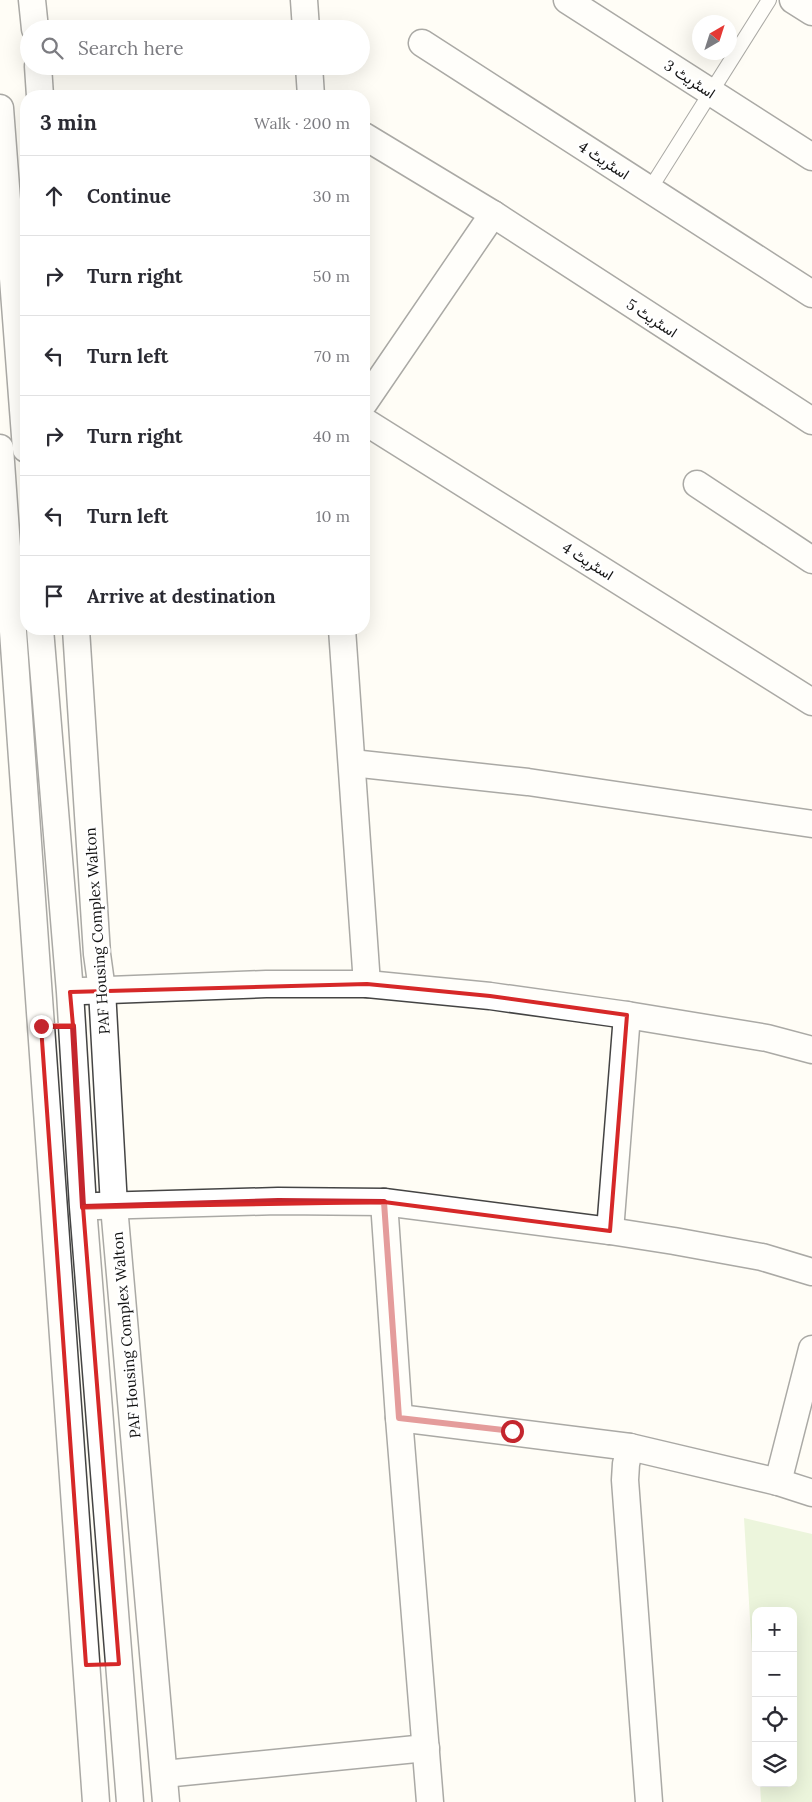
<!DOCTYPE html>
<meta charset="utf-8">
<style>
:root{--surface:#fff;--page:#f2f2f3;--text:#2b2b33;--muted:#7c7c81;--line:#e1e1e2}
body{margin:0;font-family:Lora,Vazirmatn,serif;background:var(--page);color:var(--text)}
.controls{position:absolute;right:15px;bottom:15px;display:grid;overflow:hidden;border-radius:10px;box-shadow:0 5px 20px #0002}
.controls button{width:45px;height:45px;display:grid;place-items:center;padding:0;border:0;border-bottom:1px solid var(--line);background:var(--surface);color:var(--text);font:25px sans-serif}
.compass{position:absolute;left:692px;top:15px;width:45px;height:45px;border-radius:50%;background:var(--surface);box-shadow:0 5px 20px #0002;rotate:39deg}
.stop{position:absolute;width:15px;height:15px;margin:-11px;border:4px solid #c4262e;border-radius:50%;background:#fff}
.stop.end{background:#c4262e;border-color:#fff;box-shadow:0 1px 5px #0008}
.list{margin:0;padding:0;list-style:none}
h2{display:flex;justify-content:space-between;align-items:center;height:65px;margin:0;padding:0 20px;font-size:21px}
h2 small{font-size:16px;font-weight:400;color:var(--muted)}
.list li{display:grid;grid-template-columns:32px 1fr auto;gap:15px;align-items:center;box-sizing:border-box;height:80px;padding:0 20px;border-top:1px solid var(--line)}
.list b{display:block;font-size:19px;white-space:nowrap}
.list em{font-size:16px;font-style:normal;color:var(--muted)}
.icon{flex:none;width:28px;height:28px;fill:none;stroke:currentColor;stroke-width:2;stroke-linecap:round;stroke-linejoin:round}
.map{position:relative;flex:none;width:812px;height:1802px;overflow:hidden}
.search{position:absolute;background:var(--surface);box-shadow:0 5px 20px #0002;left:20px;top:20px;width:350px;height:55px;display:flex;align-items:center;gap:12px;box-sizing:border-box;padding:0 18px;border-radius:28px;color:var(--muted);font-size:19px}
.panel{position:absolute;background:var(--surface);box-shadow:0 5px 20px #0002;left:20px;top:90px;width:350px;height:545px;border-radius:20px}
.map>svg:first-child{display:block}
</style>
<div class="map">
<svg width="812" height="1802" viewBox="0 0 812 1802">
<rect width="100%" height="100%" fill="#fffdf5"/>
<!-- green -->
<polygon fill="#d5ebbd" points="744,1518 812,1534 812,1802 761,1802 760,1783 793,1783 793,1611 756,1611 756,1720"/>
<g fill="none" stroke-linecap="round" stroke-linejoin="round">
<defs>
<polyline id="service" points="650,189 769,0"/>
<g id="minor">
<polyline points="32,0 35,29"/>
<polyline points="304,0 306,29"/>
<polyline points="567,0 812,157"/>
<polyline points="793,0 812,12"/>
<polyline points="422,43 812,294"/>
<polyline points="38,66 40,96"/>
<polyline points="309,66 311,96"/>
<polyline points="0,108 26,449"/>
<polyline points="364,136 493,214 364,403"/>
<polyline points="493,214 812,421"/>
<polyline points="364,421 812,702"/>
<polyline points="0,448 96,1802"/>
<polyline points="697,484 812,560"/>
<polyline points="40,629 70,992 83,1207 130,1802"/>
<polyline points="76,629 97,954 102,990 114,1206 166,1802"/>
<polyline points="342,629 367,984"/>
<polyline points="352,763 528,782 812,824"/>
<polyline points="83,991 266,984 367,984 490,996 627,1015 767,1038 812,1050"/>
<polyline points="384,1202 399,1418 430,1802"/>
<polyline points="97,1206 278,1201 384,1202 610,1231 674,1241 762,1257 812,1272"/>
<polyline points="610,1231 627,1015"/>
<polyline points="399,1418 630,1447 778,1482 812,1493"/>
<polyline points="630,1447 626,1464 625,1480 649,1802"/>
<polyline points="778,1482 812,1349"/>
<polyline points="164,1774 426,1748"/>
</g>
</defs>
<!-- service casing -->
<use href="#service" stroke="#444" stroke-width="16"/>
<!-- minor casing -->
<use href="#minor" stroke="#444" stroke-width="29"/>
<!-- service -->
<use href="#service" stroke="#fff" stroke-width="14"/>
<!-- minor -->
<use href="#minor" stroke="#fff" stroke-width="26"/>
</g>
<g fill="none" stroke-linecap="round" stroke-linejoin="round">
<!-- route -->
<polyline stroke="#c4262e" stroke-width="6" points="41,1026 73,1026 83,1207 278,1201 384,1202 399,1418 512,1431"/>
</g>
<!-- marked area -->
<path d="M0 0H812V1802H0ZM367 984 490 996 627 1015 610 1231 384 1202 83 1207 119 1664 86 1665 41 1026H73L70 992Z" fill="#fffdf5" fill-opacity=".55" fill-rule="evenodd"/>
<path fill="none" stroke="#d62828" stroke-width="4" stroke-linejoin="round" d="M367 984 490 996 627 1015 610 1231 384 1202 83 1207 119 1664 86 1665 41 1026H73L70 992Z"/>
<g text-anchor="middle" dominant-baseline="central" stroke-width="5" stroke-linejoin="round" paint-order="stroke">
<!-- street labels -->
<g font-size="15" fill="#111" stroke="#fff">
<text transform="translate(690 79) rotate(33)">اسٹریٹ 3</text>
<text transform="translate(604 160) rotate(33)">اسٹریٹ 4</text>
<text transform="translate(652 318) rotate(33)">اسٹریٹ 5</text>
<text transform="translate(588 561) rotate(32)">اسٹریٹ 4</text>
<text transform="translate(97 931) rotate(-94)">PAF Housing Complex Walton</text>
<text transform="translate(126 1335) rotate(-95)">PAF Housing Complex Walton</text>
</g>
</g>
</svg>
<div class="controls">
<button>+</button>
<button>−</button>
<button><svg class="icon" aria-label="locate" viewBox="0 0 24 24"><circle cx="12" cy="12" r="6"/><path d="M12 2v4M12 18v4M2 12h4M18 12h4"/></svg></button>
<button><svg class="icon" aria-label="layers" viewBox="0 0 24 24"><path d="M12 4l9 5-9 5-9-5zM3 14l9 5 9-5"/></svg></button>
</div>
<svg class="compass" viewBox="-18 -18 36 36"><path d="M0-13l5 13h-10z" fill="#e53935"/><path d="M0 13l5-13h-10z" fill="#7c7c81"/></svg>
<div class="stop" style="left:512px;top:1431px"></div>
<div class="stop end" style="left:41px;top:1026px"></div>
<div class="search"><svg class="icon" aria-label="search" viewBox="0 0 24 24"><circle cx="10" cy="10" r="6"/><path d="M15 15l6 6"/></svg>Search here</div>
<section class="panel">
<h2>3 min<small>Walk · 200 m</small></h2>
<ul class="list">
<li><svg class="icon" aria-label="ahead" viewBox="0 0 24 24"><path d="M12 20V5M6 11l6-6 6 6"/></svg><div><b>Continue</b></div><em>30 m</em></li>
<li><svg class="icon" aria-label="right" viewBox="0 0 24 24"><path d="M7 20v-9h11M14 6l5 5-5 5"/></svg><div><b>Turn right</b></div><em>50 m</em></li>
<li><svg class="icon" aria-label="left" viewBox="0 0 24 24"><path d="M17 20v-9H6M10 6l-5 5 5 5"/></svg><div><b>Turn left</b></div><em>70 m</em></li>
<li><svg class="icon" aria-label="right" viewBox="0 0 24 24"><path d="M7 20v-9h11M14 6l5 5-5 5"/></svg><div><b>Turn right</b></div><em>40 m</em></li>
<li><svg class="icon" aria-label="left" viewBox="0 0 24 24"><path d="M17 20v-9H6M10 6l-5 5 5 5"/></svg><div><b>Turn left</b></div><em>10 m</em></li>
<li><svg class="icon" aria-label="arrive" viewBox="0 0 24 24"><path d="M6 21V4h12l-3 4 3 4H6"/></svg><div><b>Arrive at destination</b></div></li>
</ul>
</section>
</div>
